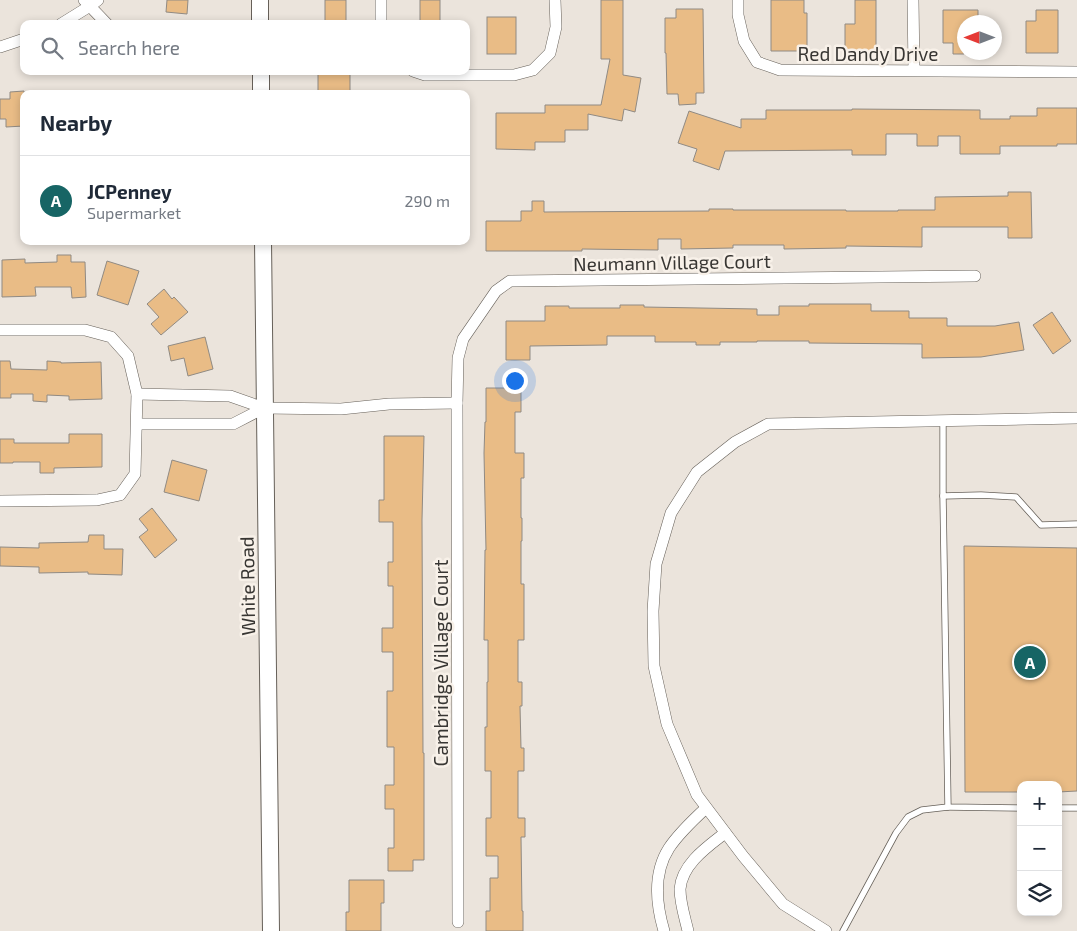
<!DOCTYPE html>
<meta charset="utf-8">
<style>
:root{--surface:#fff;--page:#f2f2f3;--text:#1f2937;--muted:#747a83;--line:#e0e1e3;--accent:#176565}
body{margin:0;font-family:"Exo 2",sans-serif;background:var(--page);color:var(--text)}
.controls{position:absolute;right:15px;bottom:15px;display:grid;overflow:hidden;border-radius:10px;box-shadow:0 2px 8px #0003}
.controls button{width:45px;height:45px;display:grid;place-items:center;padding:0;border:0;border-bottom:1px solid var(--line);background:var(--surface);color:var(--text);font:25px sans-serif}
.compass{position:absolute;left:957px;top:15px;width:45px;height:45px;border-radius:50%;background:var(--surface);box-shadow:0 2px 8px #0003;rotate:270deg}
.you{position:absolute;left:514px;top:380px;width:18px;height:18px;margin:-12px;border:4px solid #fff;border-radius:50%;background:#1a73e8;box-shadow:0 0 0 8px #1a73e833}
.badge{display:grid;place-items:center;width:32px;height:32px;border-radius:50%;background:var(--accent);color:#fff;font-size:16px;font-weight:700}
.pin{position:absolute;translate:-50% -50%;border:2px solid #fff;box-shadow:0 1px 5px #0006}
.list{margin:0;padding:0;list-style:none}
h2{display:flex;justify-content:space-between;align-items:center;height:65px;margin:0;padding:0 20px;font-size:21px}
h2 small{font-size:16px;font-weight:400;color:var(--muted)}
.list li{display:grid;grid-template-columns:32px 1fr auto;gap:15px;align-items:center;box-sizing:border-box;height:90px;padding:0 20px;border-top:1px solid var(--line)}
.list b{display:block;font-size:19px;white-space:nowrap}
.list p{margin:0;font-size:16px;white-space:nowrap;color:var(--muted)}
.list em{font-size:16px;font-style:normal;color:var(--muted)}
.icon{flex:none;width:28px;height:28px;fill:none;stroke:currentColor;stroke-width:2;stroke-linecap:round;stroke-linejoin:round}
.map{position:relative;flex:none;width:1077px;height:931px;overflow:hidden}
.search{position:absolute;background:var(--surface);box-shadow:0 2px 8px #0003;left:20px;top:20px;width:450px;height:55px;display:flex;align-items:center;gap:12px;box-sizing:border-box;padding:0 18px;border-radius:10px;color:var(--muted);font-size:19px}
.panel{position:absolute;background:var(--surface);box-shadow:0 2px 8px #0003;left:20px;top:90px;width:450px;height:155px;border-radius:10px}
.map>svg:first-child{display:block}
</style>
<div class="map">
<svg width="1077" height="931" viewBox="0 0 1077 931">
<rect width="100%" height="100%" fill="#ebe4dc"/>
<!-- building -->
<g fill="#e9bc86" stroke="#908a83">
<polygon points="167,0 188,0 187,14 166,12"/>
<rect x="325" y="0" width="21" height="24"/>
<rect x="420" y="0" width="20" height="24"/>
<polygon points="601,0 623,0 623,75 641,78 635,112 624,109 622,121 588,114 588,130 565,130 565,142 535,142 535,150 496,149 496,113 545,113 545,105 601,105 610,59 601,59"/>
<polygon points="771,0 804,0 804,13 807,13 807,51 771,51"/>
<polygon points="855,0 876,0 876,53 845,53 845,24 855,24"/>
<polygon points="676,9 703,9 704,93 696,93 696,104 679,105 678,94 667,94 666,53 665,53 665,18 676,18"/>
<polygon points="943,10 978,10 978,22 964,22 964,54 953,54 953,43 943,43"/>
<polygon points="1036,10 1058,10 1058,53 1026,53 1026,21 1036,21"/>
<rect x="487" y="17" width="29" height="37"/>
<rect x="318" y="71" width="32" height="23"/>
<polygon points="24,91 24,126 6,127 6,119 0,119 0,99 10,99 10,92"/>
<polygon points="1037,108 1077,108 1077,144 1057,144 1057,146 1000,146 1000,154 960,154 960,136 938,136 938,146 917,146 917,134 886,134 886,155 852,155 852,150 725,151 719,170 693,161 697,149 678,143 689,111 741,128 741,119 766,119 766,110 852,110 852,109 980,110 980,119 1010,119 1010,116 1037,116"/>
<polygon points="1008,192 1031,192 1032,238 1008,238 1008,227 922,227 922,247 846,246 846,248 784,249 784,245 733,245 733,248 681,249 681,239 658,239 658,250 582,249 582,251 486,251 486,221 521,221 521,211 532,211 532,201 544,201 544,212 709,211 709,209 733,209 733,210 846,210 846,211 898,211 898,210 935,210 935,197 1008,196"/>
<polygon points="57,255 71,255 71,262 85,262 86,297 72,298 71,287 35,287 36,296 2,297 2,260 25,259 25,263 57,262"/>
<polygon points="107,261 139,271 128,305 97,295"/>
<polygon points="164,289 172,299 174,297 188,312 161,335 151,324 159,317 147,304"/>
<polygon points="809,304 871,304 871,311 909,311 909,318 947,318 947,326 995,326 1019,322 1024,350 981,357 922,358 922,344 809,343 809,341 757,341 757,342 720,342 720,345 696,345 696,342 655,342 655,336 607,336 607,345 530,346 530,360 506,360 506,321 545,321 545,306 569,306 569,308 620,308 620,305 644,305 644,307 757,309 757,315 779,315 779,306 809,306"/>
<polygon points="1052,312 1071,341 1053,354 1033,325"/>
<polygon points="205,337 213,369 188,376 184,358 171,361 168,346"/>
<polygon points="0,361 10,361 11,369 47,370 47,361 61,362 61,363 101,362 102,399 69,400 69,396 47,395 47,402 33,401 33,394 11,394 11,398 0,398"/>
<polygon points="486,388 521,388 521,412 515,412 515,453 524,453 524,478 521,478 521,518 522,518 522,541 521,541 521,584 524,584 524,640 518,640 518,682 522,682 522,706 520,706 521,748 524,748 524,771 518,771 518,818 525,818 525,837 521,837 522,911 523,911 523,931 486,931 486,911 490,911 490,878 498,878 498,856 486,856 486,818 491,818 491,771 485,771 485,727 487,727 487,682 488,682 488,640 484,640 485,550 486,550 484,453 485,422 486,422"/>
<polygon points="69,434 102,434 102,467 54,468 54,473 40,473 40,462 13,462 13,463 0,463 0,439 14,439 14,443 69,443"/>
<polygon points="384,436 424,436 422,520 423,753 424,753 424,860 413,860 413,871 388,871 388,848 394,848 394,809 385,809 385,785 394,785 394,747 387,747 387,691 393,691 393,652 382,652 382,628 393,628 393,586 388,586 388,562 393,562 393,522 379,522 379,500 384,500"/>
<polygon points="172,460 207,470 199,501 164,492"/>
<polygon points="152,508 177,540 155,558 139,537 148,530 139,519"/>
<polygon points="89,535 104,535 104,549 123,549 122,575 88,574 88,572 39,573 39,567 0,566 0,547 39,548 39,543 88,542"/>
<polygon points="964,546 1077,548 1077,791 1058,792 1058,785 1021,785 1021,792 965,792"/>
<polygon points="349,880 384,880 384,903 381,903 381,931 346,931 346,912 349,912"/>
</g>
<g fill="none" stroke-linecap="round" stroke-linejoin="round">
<defs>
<g id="lane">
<polyline points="943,420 943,496 981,495 1016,497 1041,525 1077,524"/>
<polyline points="943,496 948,807 1021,808"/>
<polyline points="1058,808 1077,808"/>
<polyline points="843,931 896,833 908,817 922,810 948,807"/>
</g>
<g id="street">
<polyline points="84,0 107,24"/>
<polyline points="381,0 381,24"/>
<polyline points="738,0 738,15 744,41 757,62 780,70 1077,72"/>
<polyline points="913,0 914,70"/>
<polyline points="61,24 90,6 98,0"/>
<polyline points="0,47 24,39"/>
<polyline points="413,71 425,75 514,75 533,70 550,53 556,27 555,0"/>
<polyline points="0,330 85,330 111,337 128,356 137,394 135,474 120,495 97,500 0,501"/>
<polyline points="137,394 230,396 264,408 341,409 389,404 457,403"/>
<polyline points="137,424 233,424 264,408"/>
<polyline points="458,922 457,403 458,358 463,339 496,291 510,281 975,276"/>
<path d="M664 931C656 904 653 873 669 848 679 833 693 820 706 808"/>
<path d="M688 931C685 918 680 903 680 889 682 864 707 847 725 833"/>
<polyline points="826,931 783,904 743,856 697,795 667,724 654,666 653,611 656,564 671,513 697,472 735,442 768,424 1077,418"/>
</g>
<g id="secondary">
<polyline points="260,0 260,24"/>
<polyline points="261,71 261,94"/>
<polyline points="263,241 271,931"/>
</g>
</defs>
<!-- lane casing -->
<use href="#lane" stroke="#666059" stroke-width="7"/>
<!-- street casing -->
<use href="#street" stroke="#666059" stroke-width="12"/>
<!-- secondary casing -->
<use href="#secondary" stroke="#666059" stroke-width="18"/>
<!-- lane -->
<use href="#lane" stroke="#fff" stroke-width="5.5"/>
<!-- street -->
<use href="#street" stroke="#fff" stroke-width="11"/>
<!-- secondary -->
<use href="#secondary" stroke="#fff" stroke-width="16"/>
</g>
<g text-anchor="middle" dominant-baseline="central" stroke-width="5" stroke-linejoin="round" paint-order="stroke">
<!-- street labels -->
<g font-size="19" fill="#383633" stroke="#f8f1e9">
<text x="868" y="53">Red Dandy Drive</text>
<text transform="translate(672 262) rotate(-1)">Neumann Village Court</text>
<text transform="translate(247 586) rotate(-91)">White Road</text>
<text transform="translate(440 663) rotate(-90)">Cambridge Village Court</text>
</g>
</g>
</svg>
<div class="controls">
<button>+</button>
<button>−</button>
<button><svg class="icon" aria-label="layers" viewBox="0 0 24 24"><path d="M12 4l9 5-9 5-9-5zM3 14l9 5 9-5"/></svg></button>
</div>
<svg class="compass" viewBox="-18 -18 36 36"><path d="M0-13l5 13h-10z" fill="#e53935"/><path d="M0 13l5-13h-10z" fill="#747a83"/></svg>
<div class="you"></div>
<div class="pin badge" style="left:1030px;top:662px">A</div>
<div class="search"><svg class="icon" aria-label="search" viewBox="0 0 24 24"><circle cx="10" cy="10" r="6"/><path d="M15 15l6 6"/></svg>Search here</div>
<section class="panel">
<h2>Nearby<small></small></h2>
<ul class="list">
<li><span class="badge">A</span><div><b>JCPenney</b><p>Supermarket</p></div><em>290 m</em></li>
</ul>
</section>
</div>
